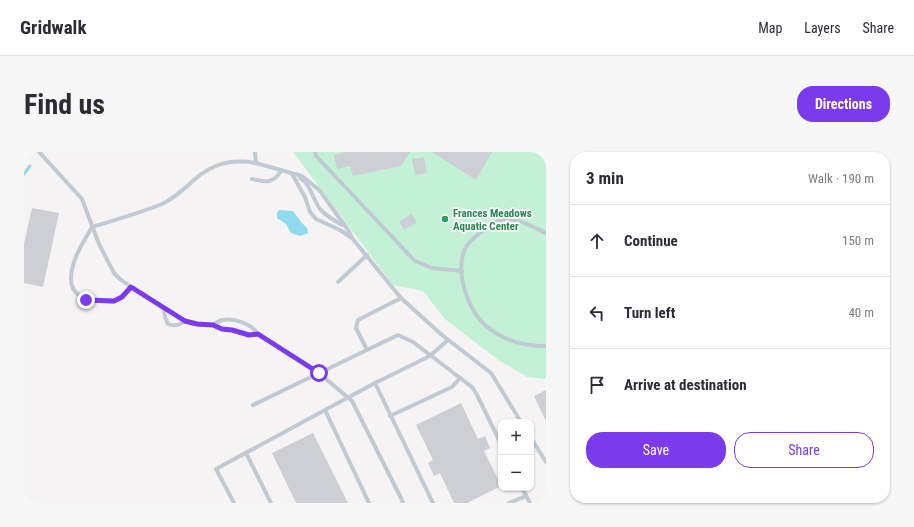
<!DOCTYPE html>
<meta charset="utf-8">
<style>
:root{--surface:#fff;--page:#f7f7f7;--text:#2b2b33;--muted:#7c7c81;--line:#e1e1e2;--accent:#7c3aed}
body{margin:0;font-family:"Roboto Condensed",sans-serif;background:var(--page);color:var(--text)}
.controls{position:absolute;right:12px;bottom:12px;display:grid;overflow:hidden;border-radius:8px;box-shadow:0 1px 3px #0004}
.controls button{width:36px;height:36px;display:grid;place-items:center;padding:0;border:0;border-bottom:1px solid var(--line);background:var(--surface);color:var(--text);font:20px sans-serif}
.stop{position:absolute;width:12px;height:12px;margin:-9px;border:3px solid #7c3aed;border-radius:50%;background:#fff}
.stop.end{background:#7c3aed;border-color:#fff;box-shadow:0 1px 4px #0008}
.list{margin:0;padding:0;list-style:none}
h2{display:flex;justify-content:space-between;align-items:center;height:52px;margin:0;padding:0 16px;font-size:17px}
h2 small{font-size:13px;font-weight:400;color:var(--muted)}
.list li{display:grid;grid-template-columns:26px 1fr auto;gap:12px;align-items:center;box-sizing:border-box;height:72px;padding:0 16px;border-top:1px solid var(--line)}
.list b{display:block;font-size:15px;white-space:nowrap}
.list em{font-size:13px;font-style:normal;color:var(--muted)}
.actions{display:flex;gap:8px;padding:12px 16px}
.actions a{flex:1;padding:9px 0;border:1px solid var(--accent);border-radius:16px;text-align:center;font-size:14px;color:var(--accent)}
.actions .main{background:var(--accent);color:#fff}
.icon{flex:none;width:22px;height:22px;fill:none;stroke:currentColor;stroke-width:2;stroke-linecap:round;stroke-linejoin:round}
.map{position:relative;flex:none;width:522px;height:351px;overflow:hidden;border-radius:16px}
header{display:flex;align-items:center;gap:24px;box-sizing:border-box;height:56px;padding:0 20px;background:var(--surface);border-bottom:1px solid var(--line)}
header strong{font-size:19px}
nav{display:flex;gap:22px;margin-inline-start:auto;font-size:14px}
.intro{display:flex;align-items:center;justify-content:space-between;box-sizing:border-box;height:96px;padding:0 24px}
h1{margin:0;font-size:28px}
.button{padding:10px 18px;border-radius:16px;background:var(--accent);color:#fff;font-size:14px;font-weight:700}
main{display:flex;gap:24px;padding:0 24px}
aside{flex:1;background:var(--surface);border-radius:16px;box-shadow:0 1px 3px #0004}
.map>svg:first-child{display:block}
</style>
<header>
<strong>Gridwalk</strong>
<nav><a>Map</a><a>Layers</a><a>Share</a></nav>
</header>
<div class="intro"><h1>Find us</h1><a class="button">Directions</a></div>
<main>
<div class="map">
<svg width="522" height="351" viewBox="0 0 522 351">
<rect width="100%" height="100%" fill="#f5f3f3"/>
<!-- green -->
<polygon fill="#c3f1d5" points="269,0 522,0 522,227 503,225 473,207 421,167 399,139 369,133"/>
<!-- water -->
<polygon fill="#90daee" points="255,58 269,59 278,71 283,76 284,81 276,84 267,81 262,72 253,66 253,61"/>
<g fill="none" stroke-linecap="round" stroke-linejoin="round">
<!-- stream -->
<polyline stroke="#90daee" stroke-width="3" points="0,22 6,14"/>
</g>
<!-- building -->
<g fill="#cdcfd5">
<polygon points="318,0 386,0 377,14 329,24 326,14 313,17 310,3 319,1"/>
<polygon points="408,0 468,0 452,28"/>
<polygon points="400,5 403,21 391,23 388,7"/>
<polygon points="8,56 35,61 19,135 0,131 0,92"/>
<polygon points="387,62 393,70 380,78 375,70"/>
<polygon points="522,238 522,269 510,244"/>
<polygon points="437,251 454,287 461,284 466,296 460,299 477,333 477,334 443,351 430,351 416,321 410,324 404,311 409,308 392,273"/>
<polygon points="289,281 324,351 272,351 248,301"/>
</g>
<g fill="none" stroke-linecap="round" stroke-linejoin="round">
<!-- service -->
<g stroke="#c1cad2" stroke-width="4">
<polyline points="15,0 58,47 75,92 90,121 96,127 107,135 161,169 173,172 189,173 198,177 208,178 225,183 234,182"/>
<polyline points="291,0 292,4 391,109 408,116 438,119"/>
<polyline points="232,11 278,24 288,32 296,39 324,78 328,86 377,146"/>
<polyline points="268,22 281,45 286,60 292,67 316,78 328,86"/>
<path d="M276 26C287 32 289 49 297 58 303 64 311 69 318 73"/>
<path d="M228 27C242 30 249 32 257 19"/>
<path d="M522 81C509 75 491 64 476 68 471 70 465 75 460 78 452 84 442 91 439 102 433 124 444 157 460 172 477 188 500 194 522 194"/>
<polyline points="314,130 343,103"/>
<path d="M107 135C102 140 98 147 91 149 88 150 84 149 81 149 66 149 47 146 47 127 47 108 59 91 68 75 91 68 116 61 138 52 151 46 160 37 170 28 189 11 207 7 232 11L231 0"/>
<path d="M140 156 141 165 144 172C151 175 156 173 161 169"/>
<path d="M189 173C192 171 195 169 198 168 211 166 226 171 234 182L295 221 328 249 377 346 379 351"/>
<polyline points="343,198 332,176 334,168 377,146 418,183 467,221 497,270"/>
<polyline points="229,253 374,183 389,190 448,235 453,243 477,292"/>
<polyline points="301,258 345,351"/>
<polyline points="366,264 428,235 436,226"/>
<polyline points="507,286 522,310"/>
<polyline points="222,301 247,351"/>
<polyline points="498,336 506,351"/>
<polyline points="210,351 192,317 351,231"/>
<polyline points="409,351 351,231 406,204 424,188"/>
<polyline points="485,351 502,344"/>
</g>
</g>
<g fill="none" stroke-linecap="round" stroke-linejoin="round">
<!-- route -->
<polyline stroke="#7c3aed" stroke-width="5" points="62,148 90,149 98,145 107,135 161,169 173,172 189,173 198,177 208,178 225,183 234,182 295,221"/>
</g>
<!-- markers -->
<circle fill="#2e9e5b" stroke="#fff" stroke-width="1.5" cx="421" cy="67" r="4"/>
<g text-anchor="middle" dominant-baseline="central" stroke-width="3.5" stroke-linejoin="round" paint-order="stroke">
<!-- leisure labels -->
<g font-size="11" font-weight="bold" fill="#27864d" stroke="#fff" text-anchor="start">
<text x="429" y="61">Frances Meadows<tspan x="429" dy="13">Aquatic Center</tspan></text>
</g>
</g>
</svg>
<div class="controls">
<button>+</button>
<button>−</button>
</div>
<div class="stop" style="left:295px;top:221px"></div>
<div class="stop end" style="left:62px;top:148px"></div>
</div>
<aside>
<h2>3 min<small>Walk · 190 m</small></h2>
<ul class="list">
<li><svg class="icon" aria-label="ahead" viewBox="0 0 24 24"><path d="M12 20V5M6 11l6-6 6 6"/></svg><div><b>Continue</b></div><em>150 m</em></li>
<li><svg class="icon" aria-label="left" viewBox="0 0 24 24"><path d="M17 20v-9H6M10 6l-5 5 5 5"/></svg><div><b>Turn left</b></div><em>40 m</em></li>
<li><svg class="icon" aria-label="arrive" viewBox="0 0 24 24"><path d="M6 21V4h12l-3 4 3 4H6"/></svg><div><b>Arrive at destination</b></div></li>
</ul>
<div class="actions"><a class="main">Save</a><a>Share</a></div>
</aside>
</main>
